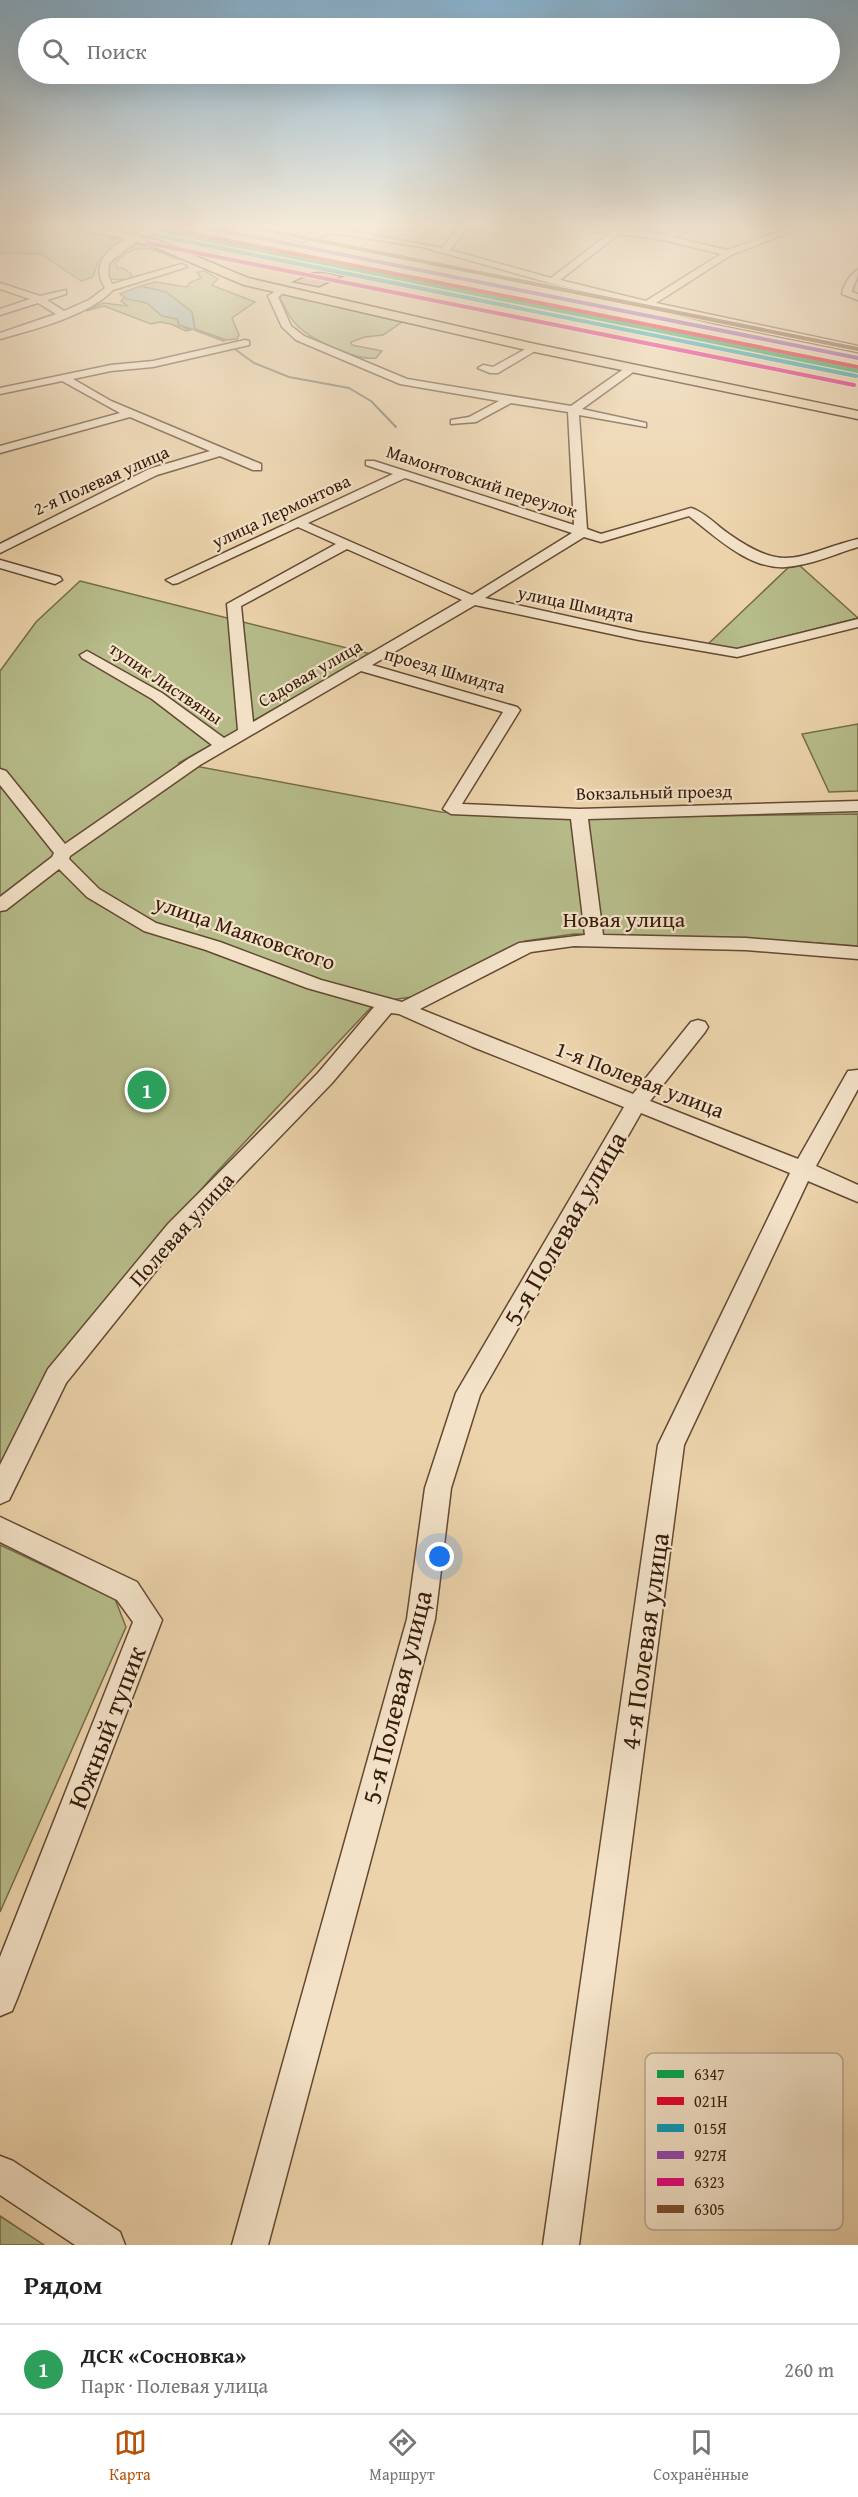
<!DOCTYPE html>
<html lang="ru">
<meta charset="utf-8">
<style>
:root{--surface:#fff;--page:#f6f6f6;--text:#222;--muted:#767676;--line:#e0e0e0;--accent:#b45309}
body{margin:0;font-family:"Gentium Book Plus",serif;background:var(--page);color:var(--text)}
.you{position:absolute;left:440px;top:1557px;width:21px;height:21px;margin:-15px;border:4px solid #fff;border-radius:50%;background:#1a73e8;box-shadow:0 0 0 9px #1a73e833}
.badge{display:grid;place-items:center;width:39px;height:39px;border-radius:50%;background:var(--accent);color:#fff;font-size:20px;font-weight:700}
.pin{position:absolute;translate:-50% -50%;border:3px solid #fff;box-shadow:0 2px 6px #0006}
.list{margin:0;padding:0;list-style:none}
h2{display:flex;justify-content:space-between;align-items:center;height:78px;margin:0;padding:0 24px;font-size:26px}
h2 small{font-size:20px;font-weight:400;color:var(--muted)}
.list li{display:grid;grid-template-columns:39px 1fr auto;gap:18px;align-items:center;box-sizing:border-box;height:90px;padding:0 24px;border-top:2px solid var(--line)}
.list b{display:block;font-size:22px;white-space:nowrap}
.list p{margin:0;font-size:20px;white-space:nowrap;color:var(--muted)}
.list em{font-size:20px;font-style:normal;color:var(--muted)}
.icon{flex:none;width:33px;height:33px;fill:none;stroke:currentColor;stroke-width:2;stroke-linecap:round;stroke-linejoin:round}
.map{position:relative;flex:none;width:858px;height:2245px;overflow:hidden}
.search{position:absolute;background:var(--surface);box-shadow:0 6px 24px #0002;left:18px;right:18px;top:18px;height:66px;display:flex;align-items:center;gap:15px;box-sizing:border-box;padding:0 21px;border-radius:33px;color:var(--muted);font-size:22px}
.sheet{height:168px;background:var(--surface)}
nav{display:flex;justify-content:space-around;align-items:center;box-sizing:border-box;height:84px;border-top:2px solid var(--line);background:var(--surface);font-size:16px;color:var(--muted)}
nav a{display:grid;justify-items:center;gap:3px}
nav .on{color:var(--accent)}
.map>svg:first-child{display:block}
</style>
<div class="map">
<svg width="858" height="2245" viewBox="0 0 858 2245">
<rect width="100%" height="100%" fill="#ecd3ab"/>
<filter id="stains"><feTurbulence type="fractalNoise" baseFrequency=".00333" numOctaves="4"/><feColorMatrix values="0 0 0 0 .2 0 0 0 0 .09 0 0 0 0 .02 0 0 0 .5 -.17"/></filter>
<radialGradient id="worn" r=".72"><stop offset=".6" stop-color="#630" stop-opacity="0"/><stop offset="1" stop-color="#630" stop-opacity=".3"/></radialGradient>
<!-- green -->
<g fill="#b6bc8a" stroke="#766c4a" stroke-width="1.5">
<polygon points="74,229 82,230 76,233 103,234 115,239 116,246 98,261 93,277 81,281 41,254 0,253 0,231 35,233"/>
<path d="M137 244 147 245 183 259C176 260 175 259 169 256 144 245 135 244 115 263L118 269 123 268 131 274 133 280 108 279 107 269 116 255Z"/>
<polygon points="205,271 218,279 212,285 214,286 255,302 232,318 239,335 237,339 226,340 195,329 192,312 166,292 140,286 155,282 187,287 189,283 201,278 197,272"/>
<path d="M282 294 402 322 383 335 365 337 351 342 352 345 382 351 376 358C356 361 307 338 295 323 288 316 286 307 280 299Z"/>
<polygon points="124,297 147,303 162,316 177,319 179,325 190,330 186,331 171,324 160,322 151,324 104,306 86,311 103,303 128,306 121,301"/>
<polygon points="798,564 858,618 735,649 708,644 790,566"/>
<polygon points="80,581 371,654 179,763 441,812 576,818 858,814 858,946 748,938 574,934 525,941 412,997 376,1002 212,1177 45,1374 0,1471 0,671 36,622"/>
<polygon points="858,724 858,791 829,792 802,734"/>
<polygon points="0,1545 115,1599 126,1627 0,1912"/>
<polygon points="0,2216 44,2245 0,2245"/>
</g>
<!-- water -->
<g fill="#9cb6b3" stroke="#73786f" stroke-width="1.5">
<polygon points="61,225 93,225 35,233 0,231 0,226"/>
<polygon points="140,286 166,292 192,312 195,330 179,325 177,319 162,316 147,303 127,299 120,294"/>
</g>
<g fill="none" stroke-linecap="round" stroke-linejoin="round">
<!-- stream -->
<g stroke="#73786f" stroke-width="2">
<polyline points="0,241 5,243"/>
<polyline points="195,330 224,341"/>
<polyline points="236,350 254,363 289,377 349,388 371,401 396,427"/>
</g>
</g>
<!-- building -->
<polygon fill="#dea187" stroke="#361b0a" stroke-width="1.5" points="323,272 343,276 319,287 293,282 312,273"/>
<g fill="none" stroke-linecap="round" stroke-linejoin="round">
<defs>
<g id="minor">
<path d="M273 225H281L280 229 301 236 347 225 351 227 345 230 442 248 461 225H469L450 250 551 278 610 233 562 228 558 225H579L662 234 692 225H703L672 237 727 250 798 225H808L731 255 656 303 858 346V352L714 323 550 283 422 247 333 233 301 242 273 232ZM619 234 663 240 721 254 646 301 560 280Z"/>
<path d="M137 234 141 237 140 239 109 263 108 275 112 284 182 264 187 267 113 290C90 315 33 330 0 339V333L56 314 38 303 0 315V309L30 299 0 289V283L40 296 66 290V294L47 300 64 311 89 300 105 288C88 261 113 244 137 234Z"/>
<path d="M858 270C858 281 853 284 852 292L858 294V300L842 294C843 286 851 273 858 270Z"/>
<path d="M282 287 287 290 278 297 291 326 304 336 407 379 571 406 628 366H636V370L582 409 646 423V427L579 415 587 529 601 534 691 508C705 512 717 526 729 534 787 575 798 554 858 539V547C835 554 811 565 786 567 750 570 716 537 689 516L601 542 584 537 485 598 639 632 737 649 858 619V627L737 657 639 640 475 605 372 665 517 707 520 710 462 804 579 809 858 801V811L588 819 603 935 746 938 858 947V959L746 950 574 946 531 952 420 1009 633 1094 691 1022 698 1020 705 1022 708 1027 705 1032 650 1101 798 1159 848 1071 858 1070V1089L816 1166 858 1185V1202L808 1181 684 1445 579 2245H543L658 1445 790 1173 641 1113 480 1395 451 1488 435 1619 268 2245H232L407 1619 425 1488 456 1393 624 1107 473 1047 399 1014 391 1013 332 1083 184 1236 66 1383 9 1500 0 1504V1465L48 1369 168 1224 318 1073 374 1007 307 988 206 950 144 931 87 897 59 869 6 910 0 911V897L52 857 54 853 0 785V769L6 771 65 844 188 759 212 745 152 699 82 658 80 655 87 651 162 693 224 738 238 730 227 604 336 544 298 527 178 583 173 584 166 580 393 474 366 465V461H374L574 525 568 412 511 403 476 422 451 424V420L469 417 499 401 400 384 296 340 282 327 268 296ZM405 478 572 533 472 595 308 523ZM347 549 462 600 253 722 241 606ZM361 671 503 712 443 809 451 814 571 819 585 935 519 943 402 1002 321 980 220 942 156 923 99 889 69 859 70 856 200 765Z"/>
<polygon points="245,340 249,341 249,345 153,367 111,371 73,379 111,401 261,464 261,470 253,470 220,456 157,475 0,553 0,544 149,469 210,451 130,417 0,453 0,446 120,413 62,381 0,394 0,388 111,365 153,361"/>
<polygon points="531,346 540,348 498,373 490,373 478,368 483,365 493,367"/>
<polygon points="0,560 60,577 62,580 55,584 0,568"/>
<polygon points="0,1517 137,1582 162,1620 17,1999 12,2011 0,2016 0,1957 133,1622 117,1600 0,1542"/>
<polygon points="0,2156 13,2161 120,2232 125,2245 75,2245 0,2195"/>
</g>
<polygon id="major" points="73,225 90,225 160,241 248,278 535,344 858,411 858,419 535,352 244,285 152,246 74,227"/>
</defs>
<!-- minor casing -->
<use href="#minor" stroke="#644932" stroke-width="3"/>
<!-- major casing -->
<use href="#major" stroke="#361b0a" stroke-width="3"/>
<!-- minor -->
<use href="#minor" fill="#f3e2c8" fill-rule="evenodd"/>
<!-- major -->
<use href="#major" fill="#ecd3ab" fill-rule="evenodd"/>
<defs>
<polyline id="rail-1" points="135,225 858,371"/>
<polyline id="rail-2" points="152,225 858,367"/>
<polyline id="rail-3" points="150,234 856,376"/>
<polyline id="rail-4" points="195,225 858,358"/>
<polyline id="rail-5" points="148,243 854,385"/>
<polyline id="rail-6" points="241,225 858,349"/>
</defs>
<!-- rail-1 casing -->
<use href="#rail-1" stroke="#f3e2c8" stroke-width="6"/>
<!-- rail-2 casing -->
<use href="#rail-2" stroke="#f3e2c8" stroke-width="6"/>
<!-- rail-3 casing -->
<use href="#rail-3" stroke="#f3e2c8" stroke-width="6"/>
<!-- rail-4 casing -->
<use href="#rail-4" stroke="#f3e2c8" stroke-width="6"/>
<!-- rail-5 casing -->
<use href="#rail-5" stroke="#f3e2c8" stroke-width="6"/>
<!-- rail-6 casing -->
<use href="#rail-6" stroke="#f3e2c8" stroke-width="6"/>
<!-- rail-1 -->
<use href="#rail-1" stroke="#00a651" stroke-width="4"/>
<!-- rail-2 -->
<use href="#rail-2" stroke="#e4002b" stroke-width="4"/>
<!-- rail-3 -->
<use href="#rail-3" stroke="#059bba" stroke-width="4"/>
<!-- rail-4 -->
<use href="#rail-4" stroke="#8e44ad" stroke-width="4"/>
<!-- rail-5 -->
<use href="#rail-5" stroke="#e5007d" stroke-width="4"/>
<!-- rail-6 -->
<use href="#rail-6" stroke="#7a4b2a" stroke-width="4"/>
</g>
<!-- sky -->
<linearGradient id="sky" x2="0" y2="1"><stop stop-color="#89b5d3"/><stop offset="0.42" stop-color="#f6ebd9"/><stop offset="1" stop-color="#f6ebd9" stop-opacity="0"/></linearGradient>
<rect width="858" height="539" fill="url(#sky)"/>
<g text-anchor="middle" dominant-baseline="central" stroke-width="4.5" stroke-linejoin="round" paint-order="stroke">
<!-- far-street labels -->
<g font-size="18" fill="#361b0a" stroke="#f3e2c8">
<text transform="translate(101 480) rotate(-24)">2-я Полевая улица</text>
<text transform="translate(482 481) rotate(18)">Мамонтовский переулок</text>
<text transform="translate(281 511) rotate(-25)">улица Лермонтова</text>
<text transform="translate(576 604) rotate(12)">улица Шмидта</text>
<text transform="translate(445 670) rotate(16)">проезд Шмидта</text>
<text transform="translate(310 673) rotate(-30)">Садовая улица</text>
<text transform="translate(166 683) rotate(34)">тупик Листвяны</text>
<text transform="translate(654 792) rotate(-1)">Вокзальный проезд</text>
</g>
<!-- street labels -->
<g font-size="22" fill="#361b0a" stroke="#f3e2c8">
<text x="624" y="919">Новая улица</text>
<text transform="translate(245 932) rotate(19)">улица Маяковского</text>
<text transform="translate(640 1079) rotate(21)">1-я Полевая улица</text>
<text transform="translate(181 1229) rotate(-48)">Полевая улица</text>
</g>
<!-- near-street labels -->
<g font-size="27" fill="#361b0a" stroke="#f3e2c8">
<text transform="translate(564 1228) rotate(-60)">5-я Полевая улица</text>
<text transform="translate(644 1641) rotate(-82)">4-я Полевая улица</text>
<text transform="translate(396 1697) rotate(-76)">5-я Полевая улица</text>
<text transform="translate(106 1727) rotate(-69)">Южный тупик</text>
</g>
</g>
<!-- legend -->
<rect x="645" y="2053" width="198" height="177" rx="9" fill="#f3e2c8" stroke="#baa68f" stroke-width="1.5"/>
<rect x="657" y="2070" width="27" height="8" fill="#00a651"/>
<rect x="657" y="2097" width="27" height="8" fill="#e4002b"/>
<rect x="657" y="2124" width="27" height="8" fill="#059bba"/>
<rect x="657" y="2151" width="27" height="8" fill="#8e44ad"/>
<rect x="657" y="2178" width="27" height="8" fill="#e5007d"/>
<rect x="657" y="2205" width="27" height="8" fill="#7a4b2a"/>
<g font-size="16" fill="#361b0a">
<text x="694" y="2080">6347</text>
<text x="694" y="2107">021Н</text>
<text x="694" y="2134">015Я</text>
<text x="694" y="2161">927Я</text>
<text x="694" y="2188">6323</text>
<text x="694" y="2215">6305</text>
</g>
<rect width="100%" height="100%" filter="url(#stains)"/>
<rect width="100%" height="100%" fill="url(#worn)"/>
</svg>
<div class="you"></div>
<div class="pin badge" style="left:147px;top:1090px;background:#2e9e5b">1</div>
<div class="search"><svg class="icon" aria-label="search" viewBox="0 0 24 24"><circle cx="10" cy="10" r="6"/><path d="M15 15l6 6"/></svg>Поиск</div>
</div>
<section class="sheet">
<h2>Рядом<small></small></h2>
<ul class="list">
<li><span class="badge" style="background:#2e9e5b">1</span><div><b>ДСК «Сосновка»</b><p>Парк · Полевая улица</p></div><em>260 m</em></li>
</ul>
</section>
<nav>
<a class="on"><svg class="icon" aria-label="map" viewBox="0 0 24 24"><path d="M3 6l6-2 6 2 6-2v14l-6 2-6-2-6 2zM9 4v14M15 6v14"/></svg>Карта</a>
<a><svg class="icon" aria-label="directions" viewBox="0 0 24 24"><path d="M12 3l9 9-9 9-9-9zM9 14v-3h6M13 9l2 2-2 2"/></svg>Маршрут</a>
<a><svg class="icon" aria-label="saved" viewBox="0 0 24 24"><path d="M7 4h10v16l-5-4-5 4z"/></svg>Сохранённые</a>
</nav>
